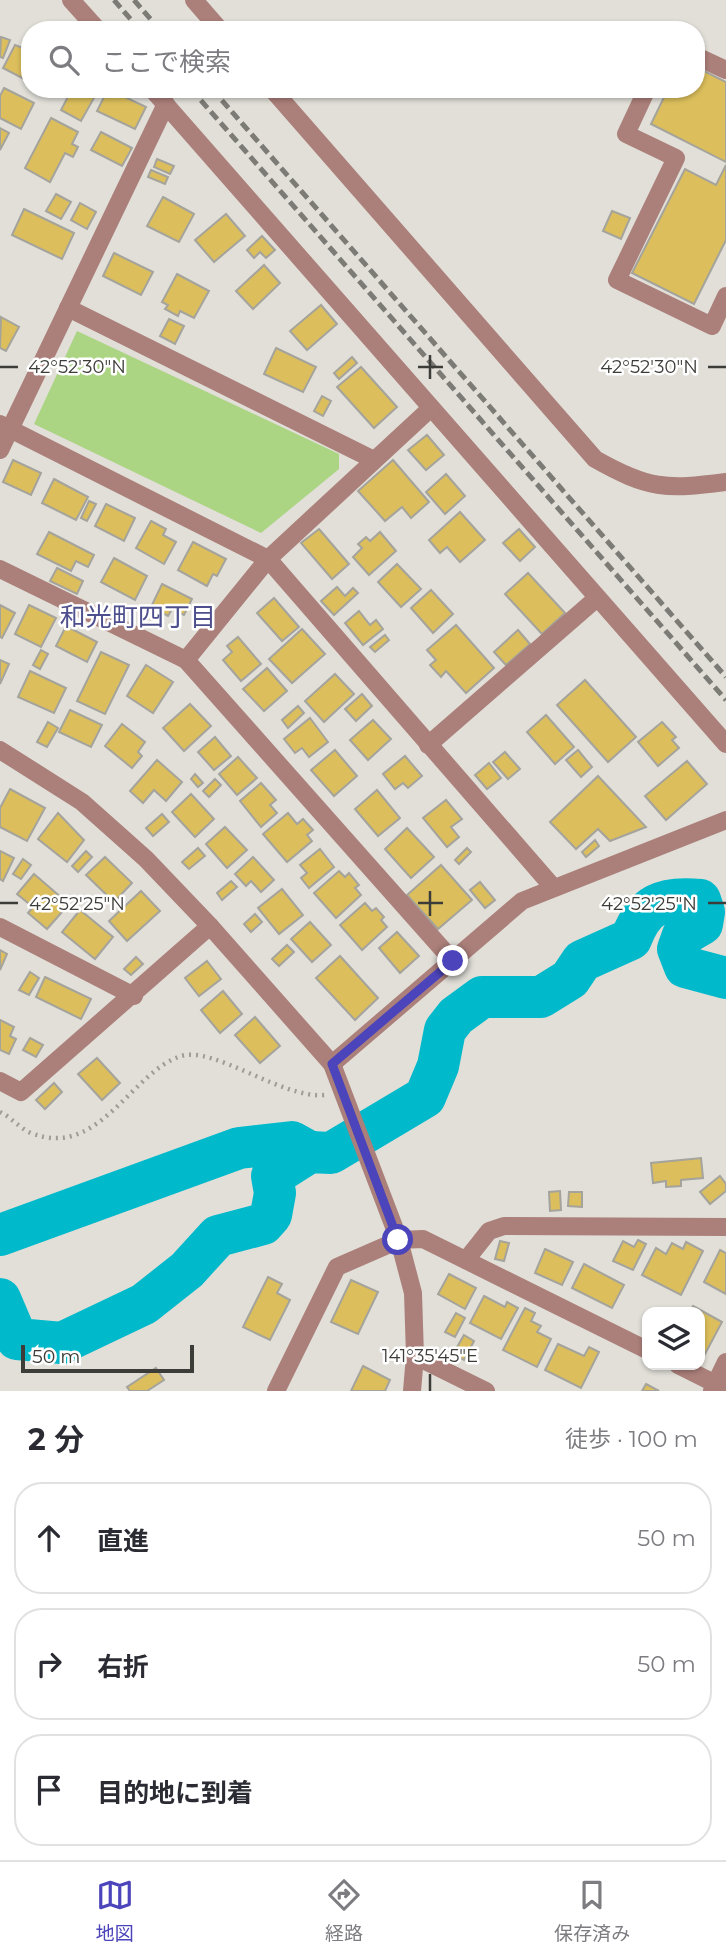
<!DOCTYPE html>
<html lang="ja">
<meta charset="utf-8">
<style>
:root{--surface:#fff;--page:#f7f7f7;--text:#2b2b33;--muted:#7c7c81;--line:#e1e1e2;--accent:#4c44bb}
body{margin:0;font-family:Montserrat,"Noto Sans JP",sans-serif;background:var(--page);color:var(--text)}
.controls{position:absolute;right:21px;bottom:21px;display:grid;overflow:hidden;border-radius:14px;box-shadow:0 2px 5px #0004}
.controls button{width:63px;height:63px;display:grid;place-items:center;padding:0;border:0;border-bottom:2px solid var(--line);background:var(--surface);color:var(--text);font:35px sans-serif}
.scale{position:absolute;left:21px;bottom:18px;width:173px;box-sizing:border-box;padding-left:7px;border:4px solid #3c3c39;border-top:0;font-size:19px;line-height:24px;white-space:nowrap;color:#3c3c39;-webkit-text-stroke:5px #fff;paint-order:stroke}
.stop{position:absolute;width:21px;height:21px;margin:-16px;border:5px solid #4c44bb;border-radius:50%;background:#fff}
.stop.end{background:#4c44bb;border-color:#fff;box-shadow:0 2px 7px #0008}
.list{margin:0;padding:0;list-style:none}
h2{display:flex;justify-content:space-between;align-items:center;height:91px;margin:0;padding:0 28px;font-size:30px}
h2 small{font-size:23px;font-weight:400;color:var(--muted)}
.list li{display:grid;grid-template-columns:46px 1fr auto;gap:21px;align-items:center;box-sizing:border-box;height:112px;margin:0 14px 14px;padding:0 14px;border:2px solid var(--line);border-radius:28px}
.list b{display:block;font-size:26px;white-space:nowrap}
.list em{font-size:23px;font-style:normal;color:var(--muted)}
.icon{flex:none;width:38px;height:38px;fill:none;stroke:currentColor;stroke-width:2;stroke-linecap:round;stroke-linejoin:round}
.map{position:relative;flex:none;width:726px;height:1391px;overflow:hidden}
.search{position:absolute;background:var(--surface);box-shadow:0 2px 5px #0004;left:21px;right:21px;top:21px;height:77px;display:flex;align-items:center;gap:18px;box-sizing:border-box;padding:0 24px;border-radius:28px;color:var(--muted);font-size:26px}
.sheet{height:469px;background:var(--surface)}
nav{display:flex;justify-content:space-around;align-items:center;box-sizing:border-box;height:98px;border-top:2px solid var(--line);background:var(--surface);font-size:19px;color:var(--muted)}
nav a{display:grid;justify-items:center;gap:4px}
nav .on{color:var(--accent)}
.map>svg:first-child{display:block}
</style>
<div class="map">
<svg width="726" height="1391" viewBox="0 0 726 1391">
<rect width="100%" height="100%" fill="#e1dfd8"/>
<!-- green -->
<polygon fill="#abd483" points="77,331 339,454 339,469 261,533 34,424"/>
<g fill="none" stroke-linecap="round" stroke-linejoin="round">
<!-- river -->
<g stroke="#00b9cb" stroke-width="42">
<polyline points="0,1235 239,1148 292,1142 310,1152"/>
<path d="M0 1299 17 1339 62 1343 144 1304 187 1270 218 1236 263 1224 271 1215 275 1193 272 1176 310 1152 331 1153 425 1097 438 1066 445 1030 456 1016 482 997H541L570 979 582 961 631 939C644 904 663 896 700 900L704 912 702 924 683 935 678 949 685 967 726 978"/>
</g>
</g>
<!-- building -->
<g fill="#dcbf5c" stroke="#a4a39c" stroke-width="2">
<polygon points="1,37 10,40 3,58 0,57"/>
<polygon points="15,45 30,51 30,82 3,68"/>
<polygon points="696,67 726,82 726,162 651,124 668,89 696,89"/>
<polygon points="4,88 34,103 21,129 0,118 0,96"/>
<polygon points="72,89 99,89 81,121 61,110"/>
<polygon points="108,89 146,107 135,129 97,111"/>
<polygon points="51,118 78,132 72,144 78,147 73,157 65,153 50,182 25,168"/>
<polygon points="0,128 9,133 0,150"/>
<polygon points="101,132 132,148 122,166 91,150"/>
<polygon points="157,159 174,166 170,174 154,167"/>
<polygon points="726,165 726,240 694,304 632,273 685,169 716,185"/>
<polygon points="151,170 168,177 165,184 148,177"/>
<polygon points="56,194 71,202 61,219 46,211"/>
<polygon points="163,197 194,214 179,242 147,226"/>
<polygon points="80,203 96,212 87,229 71,220"/>
<polygon points="24,209 74,233 62,259 12,235"/>
<polygon points="612,211 630,218 621,239 603,231"/>
<polygon points="226,214 245,236 214,262 195,240"/>
<polygon points="262,236 275,250 266,258 260,252 254,258 247,250"/>
<polygon points="114,253 153,272 141,295 103,276"/>
<polygon points="264,265 280,283 253,309 236,291"/>
<polygon points="177,274 209,291 194,318 180,311 178,316 165,309 168,305 162,302"/>
<polygon points="321,305 337,324 307,350 290,331"/>
<polygon points="1,317 19,327 6,351 0,348"/>
<polygon points="169,319 184,326 175,344 160,336"/>
<polygon points="276,348 316,367 303,392 264,374"/>
<polygon points="352,357 357,363 339,379 334,373"/>
<polygon points="361,367 397,407 374,428 337,387"/>
<polygon points="322,396 331,401 323,416 314,411"/>
<polygon points="427,435 444,455 426,470 408,450"/>
<polygon points="13,460 41,473 31,495 3,482"/>
<polygon points="393,460 429,502 411,518 402,507 385,521 358,491"/>
<polygon points="446,474 465,496 445,514 426,492"/>
<polygon points="54,479 88,497 76,520 42,503"/>
<polygon points="89,501 96,504 87,521 81,518"/>
<polygon points="106,504 135,518 124,541 95,526"/>
<polygon points="460,512 485,540 460,562 447,547 440,553 429,540"/>
<polygon points="151,521 166,529 163,535 176,542 164,564 136,548"/>
<polygon points="319,529 349,564 332,579 301,543"/>
<polygon points="519,529 535,547 520,561 503,543"/>
<polygon points="49,532 94,555 88,567 76,561 71,571 37,554"/>
<polygon points="380,532 396,551 369,575 353,557 362,548 358,544 366,537 370,541"/>
<polygon points="193,542 226,559 217,576 213,574 207,586 178,570"/>
<polygon points="114,558 147,576 135,600 101,582"/>
<polygon points="397,564 421,589 401,607 378,582"/>
<polygon points="57,568 83,581 77,594 50,581"/>
<polygon points="528,573 565,613 542,634 505,594"/>
<polygon points="162,584 192,599 184,615 172,609 168,616 151,607"/>
<polygon points="337,587 345,596 353,588 358,593 334,615 321,601"/>
<polygon points="431,590 453,614 433,633 411,608"/>
<polygon points="274,598 299,627 282,641 257,613"/>
<polygon points="0,605 15,613 2,638 0,637"/>
<polygon points="29,605 56,618 41,647 15,634"/>
<polygon points="359,611 370,625 376,620 383,629 363,645 345,623"/>
<polygon points="456,625 494,668 466,693 446,671 441,677 430,665 436,660 427,650"/>
<polygon points="66,626 97,642 87,662 56,646"/>
<polygon points="302,629 325,654 292,683 269,659"/>
<polygon points="518,630 530,644 506,665 494,652"/>
<polygon points="385,635 389,640 375,652 370,647"/>
<polygon points="238,637 261,664 241,681 223,660 232,652 227,646"/>
<polygon points="41,650 48,654 40,669 33,665"/>
<polygon points="101,652 129,665 105,714 77,701"/>
<polygon points="0,660 9,664 0,684"/>
<polygon points="146,665 173,682 153,713 127,696"/>
<polygon points="267,668 287,691 264,711 243,689"/>
<polygon points="30,671 66,688 54,713 18,697"/>
<polygon points="335,674 354,694 324,722 305,701"/>
<polygon points="585,680 636,737 608,762 557,705"/>
<polygon points="362,694 372,706 356,721 345,709"/>
<polygon points="190,704 211,726 184,751 163,728"/>
<polygon points="298,706 304,713 288,728 282,720"/>
<polygon points="70,710 102,725 91,747 59,732"/>
<polygon points="546,715 574,747 555,764 527,732"/>
<polygon points="310,718 328,742 309,757 302,748 295,753 284,739"/>
<polygon points="373,720 391,739 368,760 350,740"/>
<polygon points="48,722 58,728 47,747 37,742"/>
<polygon points="662,722 676,737 672,740 679,748 658,766 638,742"/>
<polygon points="122,724 145,742 138,752 142,756 132,768 105,746"/>
<polygon points="215,737 231,756 214,770 198,752"/>
<polygon points="335,750 357,776 334,796 311,770"/>
<polygon points="578,750 592,767 581,777 566,760"/>
<polygon points="505,752 520,769 508,779 493,762"/>
<polygon points="405,756 422,776 408,788 403,783 395,789 383,774"/>
<polygon points="238,757 257,778 237,795 219,774"/>
<polygon points="157,760 182,782 166,801 154,790 143,803 130,791"/>
<polygon points="687,761 707,784 666,820 645,796"/>
<polygon points="489,763 501,778 487,789 475,775"/>
<polygon points="195,774 203,783 198,787 191,779"/>
<polygon points="598,776 646,827 610,841 598,829 576,849 550,822"/>
<polygon points="215,779 221,785 209,797 203,791"/>
<polygon points="261,783 276,800 270,805 277,813 261,827 240,801"/>
<polygon points="10,789 45,808 27,841 0,827 0,808"/>
<polygon points="377,790 400,818 378,836 355,809"/>
<polygon points="191,794 214,819 195,837 172,812"/>
<polygon points="446,800 462,819 451,827 459,837 447,847 423,818"/>
<polygon points="58,813 84,840 67,862 38,839"/>
<polygon points="288,813 297,824 303,819 313,830 307,835 312,841 287,862 263,834"/>
<polygon points="162,814 169,822 153,836 146,828"/>
<polygon points="225,827 247,850 227,868 206,844"/>
<polygon points="407,828 434,857 411,878 385,849"/>
<polygon points="595,840 599,846 586,857 582,852"/>
<polygon points="198,848 205,856 189,869 182,862"/>
<polygon points="467,848 471,852 459,864 455,860"/>
<polygon points="320,849 334,867 309,888 301,878 307,873 300,865"/>
<polygon points="0,851 14,858 3,881 0,879"/>
<polygon points="86,851 92,857 78,872 72,866"/>
<polygon points="105,857 132,883 114,902 86,875"/>
<polygon points="253,857 274,880 261,892 251,881 246,886 235,874"/>
<polygon points="23,859 31,865 21,879 13,874"/>
<polygon points="441,865 472,900 438,929 407,895"/>
<polygon points="339,871 345,877 349,873 359,885 355,888 361,895 336,918 314,893"/>
<polygon points="34,874 69,904 47,929 28,913 33,907 17,894"/>
<polygon points="231,881 237,887 222,900 217,893"/>
<polygon points="480,882 495,900 485,908 470,890"/>
<polygon points="282,889 303,915 279,934 258,908"/>
<polygon points="141,891 160,911 127,941 109,921"/>
<polygon points="365,903 372,911 376,908 384,917 381,920 387,927 362,950 340,925"/>
<polygon points="80,910 113,937 95,959 62,932"/>
<polygon points="255,914 262,922 251,932 244,924"/>
<polygon points="310,922 331,945 312,962 291,939"/>
<polygon points="397,932 419,956 400,973 379,948"/>
<polygon points="287,945 294,952 279,966 272,959"/>
<polygon points="0,950 7,954 0,970"/>
<polygon points="340,956 378,998 355,1020 316,978"/>
<polygon points="136,957 143,964 131,975 124,969"/>
<polygon points="207,961 221,979 199,996 185,978"/>
<polygon points="30,972 39,978 29,995 19,990"/>
<polygon points="45,977 91,999 81,1019 36,997"/>
<polygon points="223,991 242,1014 220,1033 201,1010"/>
<polygon points="255,1017 280,1046 260,1063 235,1035"/>
<polygon points="0,1020 14,1027 10,1036 16,1039 9,1054 0,1050"/>
<polygon points="30,1038 43,1045 36,1057 23,1050"/>
<polygon points="97,1058 120,1083 102,1100 78,1074"/>
<polygon points="54,1083 62,1092 45,1109 36,1100"/>
<polygon points="701,1158 703,1178 681,1180 681,1186 666,1187 666,1181 653,1183 651,1163"/>
<polygon points="720,1176 726,1184 726,1191 710,1204 700,1192"/>
<polygon points="560,1191 561,1210 550,1211 549,1192"/>
<polygon points="569,1192 582,1192 582,1207 568,1206"/>
<polygon points="638,1240 646,1244 633,1270 613,1261 623,1241 634,1247"/>
<polygon points="500,1241 509,1243 504,1261 495,1259"/>
<polygon points="686,1242 703,1251 681,1295 642,1275 656,1248 666,1254 672,1243 683,1249"/>
<polygon points="545,1249 573,1262 562,1285 535,1273"/>
<polygon points="720,1250 726,1253 726,1294 704,1282"/>
<polygon points="584,1264 624,1285 612,1308 572,1288"/>
<polygon points="449,1274 476,1288 465,1309 438,1294"/>
<polygon points="268,1277 282,1284 277,1293 290,1300 270,1340 243,1327"/>
<polygon points="351,1280 378,1292 358,1334 331,1322"/>
<polygon points="484,1296 505,1307 507,1302 518,1308 501,1339 470,1323"/>
<polygon points="693,1306 722,1322 705,1354 700,1351 700,1312 689,1312"/>
<polygon points="525,1308 535,1313 531,1321 541,1326 537,1332 551,1339 537,1367 503,1350"/>
<polygon points="456,1313 465,1318 455,1337 445,1332"/>
<polygon points="464,1335 474,1341 464,1360 453,1354"/>
<polygon points="558,1344 584,1356 589,1347 599,1352 581,1388 545,1370"/>
<polygon points="363,1366 390,1380 385,1391 351,1391"/>
<polygon points="156,1368 164,1380 147,1391 130,1391 127,1387"/>
<polygon points="646,1384 659,1391 642,1391"/>
</g>
<g fill="none" stroke-linecap="round" stroke-linejoin="round">
<!-- path -->
<path stroke="#9d9c96" stroke-width="4.5" stroke-dasharray="2 5" stroke-linecap="butt" d="M0 1112C11 1117 19 1128 31 1133 99 1160 131 1072 181 1056 215 1046 282 1099 325 1095"/>
<!-- minor -->
<g stroke="#ab7f7a" stroke-width="18">
<polyline points="71,0 98,30"/>
<polyline points="194,0 220,30"/>
<polyline points="696,56 726,70"/>
<polyline points="152,89 726,744"/>
<path d="M272 89 595 459C648 489 666 490 726 482"/>
<polyline points="647,89 626,134 676,158 617,280 712,326 726,296"/>
<polyline points="68,308 374,460"/>
<polyline points="0,424 268,559 552,886"/>
<polyline points="0,450 166,104"/>
<polyline points="0,569 186,660 453,961"/>
<polyline points="186,660 268,559 431,408"/>
<polyline points="428,745 597,598"/>
<polyline points="0,750 82,802 146,859 210,926 332,1064 399,1240 413,1293 415,1356 412,1391"/>
<polyline points="0,927 134,996"/>
<polyline points="332,1064 522,901 726,820"/>
<polyline points="0,1081 21,1092 210,926"/>
<polyline points="466,1260 489,1231 504,1226 726,1227"/>
<polyline points="415,1356 486,1391"/>
<polyline points="678,1365 726,1389"/>
<polyline points="276,1391 337,1267 399,1240 423,1239 647,1350"/>
<polyline points="712,1391 726,1362"/>
</g>
<!-- rail -->
<g stroke="#7c7b76" stroke-width="5" stroke-dasharray="10 5" stroke-linecap="butt">
<polyline points="114,0 140,30"/>
<polyline points="134,0 160,30"/>
<polyline points="191,89 726,700"/>
<polyline points="212,89 726,677"/>
</g>
</g>
<g fill="none" stroke-linecap="round" stroke-linejoin="round">
<!-- route -->
<polyline stroke="#4c44bb" stroke-width="9" points="398,1240 332,1064 453,961"/>
</g>
<!-- ticks -->
<path fill="none" stroke="#3c3c39" stroke-width="2.5" d="M430 355V379M0 367H18M418 367H443M708 367H726M430 891V916M0 903H18M418 903H443M708 903H726M430 1374V1391"/>
<g text-anchor="middle" dominant-baseline="central" stroke-width="5" stroke-linejoin="round" paint-order="stroke">
<!-- neighbourhood labels -->
<g font-size="26" fill="#4e508e" stroke="#fff">
<text x="138" y="617">和光町四丁目</text>
</g>
</g>
<g font-size="18" text-anchor="middle" fill="#3c3c39" stroke="#fff" stroke-width="5" stroke-linejoin="round" paint-order="stroke">
<text x="77" y="373">42°52'30"N</text>
<text x="649" y="373">42°52'30"N</text>
<text x="77" y="910">42°52'25"N</text>
<text x="649" y="910">42°52'25"N</text>
<text x="430" y="1362">141°35'45"E</text>
</g>
</svg>
<div class="controls">
<button><svg class="icon" aria-label="layers" viewBox="0 0 24 24"><path d="M12 4l9 5-9 5-9-5zM3 14l9 5 9-5"/></svg></button>
</div>
<div class="scale">50 m</div>
<div class="stop" style="left:398px;top:1240px"></div>
<div class="stop end" style="left:453px;top:961px"></div>
<div class="search"><svg class="icon" aria-label="search" viewBox="0 0 24 24"><circle cx="10" cy="10" r="6"/><path d="M15 15l6 6"/></svg>ここで検索</div>
</div>
<section class="sheet">
<h2>2 分<small>徒歩 · 100 m</small></h2>
<ul class="list">
<li><svg class="icon" aria-label="ahead" viewBox="0 0 24 24"><path d="M12 20V5M6 11l6-6 6 6"/></svg><div><b>直進</b></div><em>50 m</em></li>
<li><svg class="icon" aria-label="right" viewBox="0 0 24 24"><path d="M7 20v-9h11M14 6l5 5-5 5"/></svg><div><b>右折</b></div><em>50 m</em></li>
<li><svg class="icon" aria-label="arrive" viewBox="0 0 24 24"><path d="M6 21V4h12l-3 4 3 4H6"/></svg><div><b>目的地に到着</b></div></li>
</ul>
</section>
<nav>
<a class="on"><svg class="icon" aria-label="map" viewBox="0 0 24 24"><path d="M3 6l6-2 6 2 6-2v14l-6 2-6-2-6 2zM9 4v14M15 6v14"/></svg>地図</a>
<a><svg class="icon" aria-label="directions" viewBox="0 0 24 24"><path d="M12 3l9 9-9 9-9-9zM9 14v-3h6M13 9l2 2-2 2"/></svg>経路</a>
<a><svg class="icon" aria-label="saved" viewBox="0 0 24 24"><path d="M7 4h10v16l-5-4-5 4z"/></svg>保存済み</a>
</nav>
